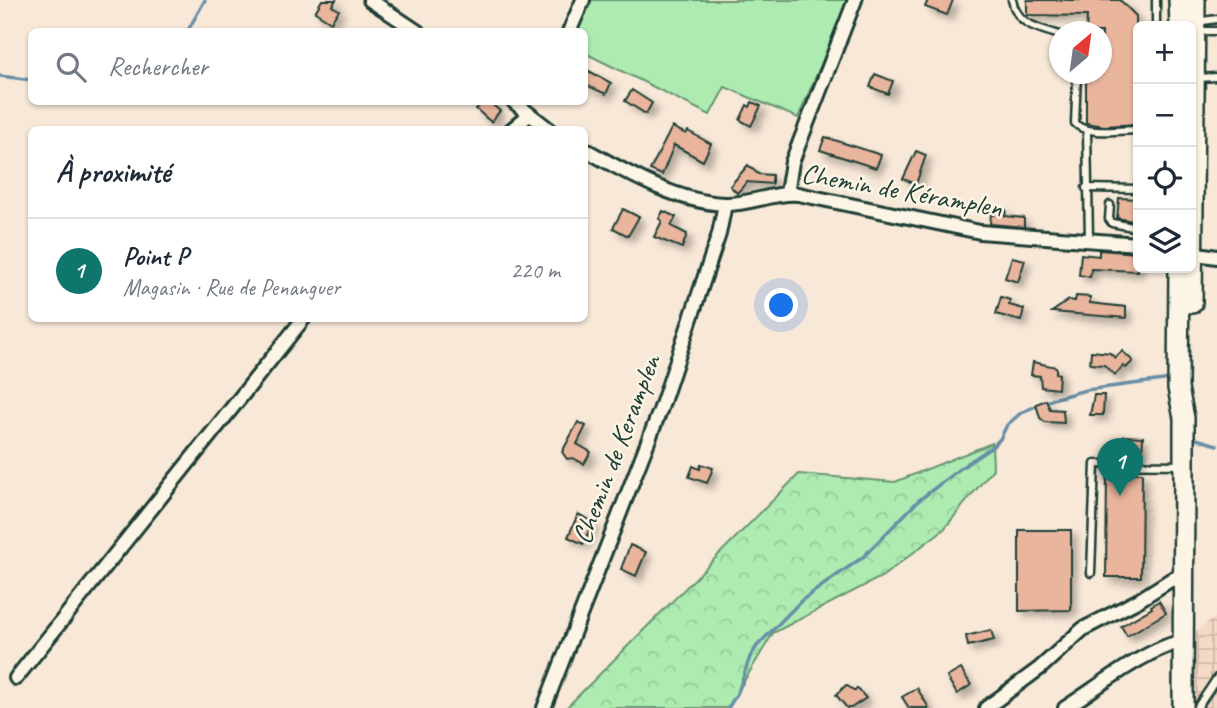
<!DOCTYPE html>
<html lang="fr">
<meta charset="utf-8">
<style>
:root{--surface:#fff;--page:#f6f6f7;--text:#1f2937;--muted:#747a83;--line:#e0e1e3;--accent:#0f766e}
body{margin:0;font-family:Caveat,sans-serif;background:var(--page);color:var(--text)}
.controls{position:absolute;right:21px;top:21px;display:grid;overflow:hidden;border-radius:10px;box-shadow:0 2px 5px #0004}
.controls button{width:63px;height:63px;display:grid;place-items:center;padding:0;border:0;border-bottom:2px solid var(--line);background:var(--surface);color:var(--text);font:35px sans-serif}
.compass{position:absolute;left:1049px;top:21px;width:63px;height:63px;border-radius:50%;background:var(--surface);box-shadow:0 2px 5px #0004;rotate:29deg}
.you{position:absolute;left:782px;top:306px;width:24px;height:24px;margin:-18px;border:5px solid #fff;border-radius:50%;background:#1a73e8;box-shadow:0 0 0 10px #1a73e833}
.badge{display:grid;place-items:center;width:46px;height:46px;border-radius:50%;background:var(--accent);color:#fff;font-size:23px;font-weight:700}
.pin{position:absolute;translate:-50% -58px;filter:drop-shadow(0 2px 4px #0008)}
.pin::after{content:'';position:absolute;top:37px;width:24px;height:21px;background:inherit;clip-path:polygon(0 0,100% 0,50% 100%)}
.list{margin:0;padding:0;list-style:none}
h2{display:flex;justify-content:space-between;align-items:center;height:91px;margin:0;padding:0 28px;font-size:30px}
h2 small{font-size:23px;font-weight:400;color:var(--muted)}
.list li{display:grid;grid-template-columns:46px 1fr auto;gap:21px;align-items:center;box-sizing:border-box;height:105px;padding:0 28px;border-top:2px solid var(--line)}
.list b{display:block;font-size:26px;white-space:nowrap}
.list p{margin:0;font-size:23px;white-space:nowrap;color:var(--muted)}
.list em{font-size:23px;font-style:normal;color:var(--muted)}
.icon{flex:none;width:38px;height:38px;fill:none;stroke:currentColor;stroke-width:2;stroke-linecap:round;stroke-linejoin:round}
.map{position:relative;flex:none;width:1217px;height:708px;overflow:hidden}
.search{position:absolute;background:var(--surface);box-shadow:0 2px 5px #0004;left:28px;top:28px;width:560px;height:77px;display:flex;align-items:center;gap:18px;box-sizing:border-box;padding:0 24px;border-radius:10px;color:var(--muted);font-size:26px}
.panel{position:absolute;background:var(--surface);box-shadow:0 2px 5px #0004;left:28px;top:126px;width:560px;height:196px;border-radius:10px}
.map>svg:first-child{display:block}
</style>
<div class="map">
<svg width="1217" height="708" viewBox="0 0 1217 708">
<defs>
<pattern id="industrial-grid" width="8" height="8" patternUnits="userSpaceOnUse" patternTransform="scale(1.75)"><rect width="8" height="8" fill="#f4d9c6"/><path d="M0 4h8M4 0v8" fill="none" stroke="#d1bbab"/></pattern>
<pattern id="forest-crowns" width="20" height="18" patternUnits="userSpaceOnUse" patternTransform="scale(1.75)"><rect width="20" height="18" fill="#adebb1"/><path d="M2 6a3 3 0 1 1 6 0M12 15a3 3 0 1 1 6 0" fill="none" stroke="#94ca99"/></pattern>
<filter id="shadow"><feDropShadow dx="5.5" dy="5.5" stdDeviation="3.5" flood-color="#0004"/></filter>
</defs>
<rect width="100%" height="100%" fill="#f8e8d7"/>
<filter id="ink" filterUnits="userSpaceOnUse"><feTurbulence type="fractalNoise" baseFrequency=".0143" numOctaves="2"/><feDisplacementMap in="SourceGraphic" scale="14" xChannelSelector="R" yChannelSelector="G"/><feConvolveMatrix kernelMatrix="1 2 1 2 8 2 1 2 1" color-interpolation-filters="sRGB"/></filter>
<g filter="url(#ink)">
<!-- industrial -->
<polygon fill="url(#industrial-grid)" points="1217,616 1217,708 1195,708 1194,633"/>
<!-- forest -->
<polygon fill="url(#forest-crowns)" stroke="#669472" stroke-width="2" points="992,443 993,469 944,529 883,576 773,633 728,708 566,708 799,474 895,482"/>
<!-- park -->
<polygon fill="#adebb1" stroke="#669472" stroke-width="2" points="589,0 849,0 798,118 725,87 710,115 585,53 584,32 577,32"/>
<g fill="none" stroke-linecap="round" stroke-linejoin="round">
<!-- stream -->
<g stroke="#688fa7" stroke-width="3.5">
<polyline points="187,32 205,0"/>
<polyline points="0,76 32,80"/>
<polyline points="1193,438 1217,445"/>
<polyline points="728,708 738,692 750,657 757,646 802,600 863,557 918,501 962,467 992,447 1000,439 1007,425 1022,412 1056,398 1086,390 1171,379"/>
</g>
</g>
<!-- building -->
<g fill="#e9b59d" stroke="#1f3d34" stroke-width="2" filter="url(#shadow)">
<polygon points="322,0 336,0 332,6 339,10 331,22 315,12"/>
<polygon points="928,0 953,0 947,15 925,7"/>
<polygon points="1027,0 1120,0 1136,16 1138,124 1104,126 1086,123 1086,74 1102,74 1102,32 1086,32 1087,16 1027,15"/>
<polygon points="589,71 611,83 606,94 584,84"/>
<polygon points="875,74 893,81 888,94 870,87"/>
<polygon points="632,90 652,103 646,114 625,101"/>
<polygon points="483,102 495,102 493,105 500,111 491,122 476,109"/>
<polygon points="752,102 761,106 751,126 740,120 747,105 750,107"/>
<polygon points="672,127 686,134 688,131 711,144 703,161 674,145 662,175 650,170"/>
<polygon points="825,137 881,155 876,168 820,150"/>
<polygon points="916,151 926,155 916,184 903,179"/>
<polygon points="748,165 758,174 772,175 772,184 747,182 737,193 730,186"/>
<polygon points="1119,198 1138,199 1138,222 1117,218"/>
<polygon points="623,209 639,217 628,236 613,228"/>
<polygon points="994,209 1006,210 1005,216 1024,218 1024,227 990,224 991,214 994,215"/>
<polygon points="663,211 676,217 671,226 687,234 682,248 654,237 662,221 659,219"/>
<polygon points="1099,250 1138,253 1138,271 1091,269 1090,277 1079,275 1081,254 1099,256"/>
<polygon points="1012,257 1025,260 1018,282 1005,278"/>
<polygon points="1076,296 1090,297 1090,303 1126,307 1126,318 1052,312 1069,300 1075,301"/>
<polygon points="1001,297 1010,300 1009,305 1024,309 1021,321 996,314"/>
<polygon points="1091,351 1110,353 1115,358 1122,351 1133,361 1126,368 1123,366 1115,375 1104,365 1090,364"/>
<polygon points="1033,362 1056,367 1056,373 1059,374 1058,389 1041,387 1040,376 1031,375"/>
<polygon points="1094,395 1104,395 1103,415 1090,415"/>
<polygon points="1046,400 1050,409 1063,410 1064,423 1045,422 1040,418 1036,404"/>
<polygon points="578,422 586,426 577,444 591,452 584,464 573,458 567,459 562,452"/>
<polygon points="1124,436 1143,437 1142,454 1124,453"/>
<polygon points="701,464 713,468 707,483 689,477 693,466 700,469"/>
<polygon points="1107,472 1142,473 1141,577 1106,577"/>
<polygon points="578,514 593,522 583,544 568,537"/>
<polygon points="1019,530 1071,530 1071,610 1019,611"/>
<polygon points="630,545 646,552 636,576 621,569"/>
<polygon points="1159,601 1166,613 1127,636 1121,626 1152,608 1151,606"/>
<polygon points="991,630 994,640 968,646 966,636"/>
<polygon points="961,669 971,685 957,694 947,677"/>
<polygon points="846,685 855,691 857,688 866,698 851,708 847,708 836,695"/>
<polygon points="917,688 929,708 909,708 902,697"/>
</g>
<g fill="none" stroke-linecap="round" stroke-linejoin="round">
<defs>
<g id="lane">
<path d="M1012 0C1017 25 1038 28 1060 35"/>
<polyline points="1196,22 1217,19"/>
<polyline points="1156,26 1156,0"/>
<polyline points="1196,31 1217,31"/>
<path d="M1077 74 1075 123C1085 136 1122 130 1138 130"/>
<polyline points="1196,78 1217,77"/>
<polyline points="1087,131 1089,240"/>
<polyline points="1086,188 1138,189"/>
<polyline points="1110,205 1109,219 1112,223 1138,228"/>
<polyline points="1091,573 1095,464 1182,465"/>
<polyline points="1197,708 1217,678"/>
</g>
<g id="street">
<polyline points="370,0 418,32"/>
<polyline points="569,32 583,0"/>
<polyline points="514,102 550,130"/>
<polyline points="511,130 529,115"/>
<path d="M584 149C626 172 676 202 724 204 749 205 773 192 798 194L980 232 1138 244"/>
<polyline points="787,193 792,162 855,0"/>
<polyline points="1191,253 1217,257"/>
<polyline points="16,678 304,318"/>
<polyline points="544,708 661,408 719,234 725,204"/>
<polyline points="986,708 1040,668 1083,629 1139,600 1172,579 1184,575"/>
<path d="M1065 708C1098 687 1147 648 1184 641"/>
</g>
<g id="primary">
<polyline points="1179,0 1180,26"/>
<polyline points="1179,268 1178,388 1184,418 1184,465 1183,708"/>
<polyline points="1192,303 1195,0"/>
</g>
</defs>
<!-- lane casing -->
<use href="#lane" stroke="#1f3d34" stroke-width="11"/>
<!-- street casing -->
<use href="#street" stroke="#1f3d34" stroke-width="18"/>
<!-- primary casing -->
<use href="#primary" stroke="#1f3d34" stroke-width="24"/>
<!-- lane -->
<use href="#lane" stroke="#fcf5e5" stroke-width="6"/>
<!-- street -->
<use href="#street" stroke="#fcf5e5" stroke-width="12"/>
<!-- primary -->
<use href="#primary" stroke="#fcf5e5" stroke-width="19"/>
</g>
</g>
<g text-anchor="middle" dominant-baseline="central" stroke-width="5" stroke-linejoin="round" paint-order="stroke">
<!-- street labels -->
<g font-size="28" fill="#1f3d34" stroke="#fcf5e5">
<text transform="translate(902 190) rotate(10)">Chemin de Kéramplen</text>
<text transform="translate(616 449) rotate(-69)">Chemin de Keramplen</text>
</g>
</g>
</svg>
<div class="controls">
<button>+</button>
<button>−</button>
<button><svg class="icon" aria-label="locate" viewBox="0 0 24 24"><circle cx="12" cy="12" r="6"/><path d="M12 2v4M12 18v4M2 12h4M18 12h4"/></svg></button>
<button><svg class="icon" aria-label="layers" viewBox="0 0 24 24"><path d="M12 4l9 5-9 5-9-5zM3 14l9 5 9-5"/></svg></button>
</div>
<svg class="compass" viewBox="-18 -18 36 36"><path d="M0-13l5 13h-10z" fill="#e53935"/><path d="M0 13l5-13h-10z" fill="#747a83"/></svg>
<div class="you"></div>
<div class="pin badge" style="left:1120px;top:496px">1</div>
<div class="search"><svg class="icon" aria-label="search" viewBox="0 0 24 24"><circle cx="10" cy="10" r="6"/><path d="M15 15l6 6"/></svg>Rechercher</div>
<section class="panel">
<h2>À proximité<small></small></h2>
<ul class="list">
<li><span class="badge">1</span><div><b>Point P</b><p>Magasin · Rue de Penanguer</p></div><em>220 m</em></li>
</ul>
</section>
</div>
